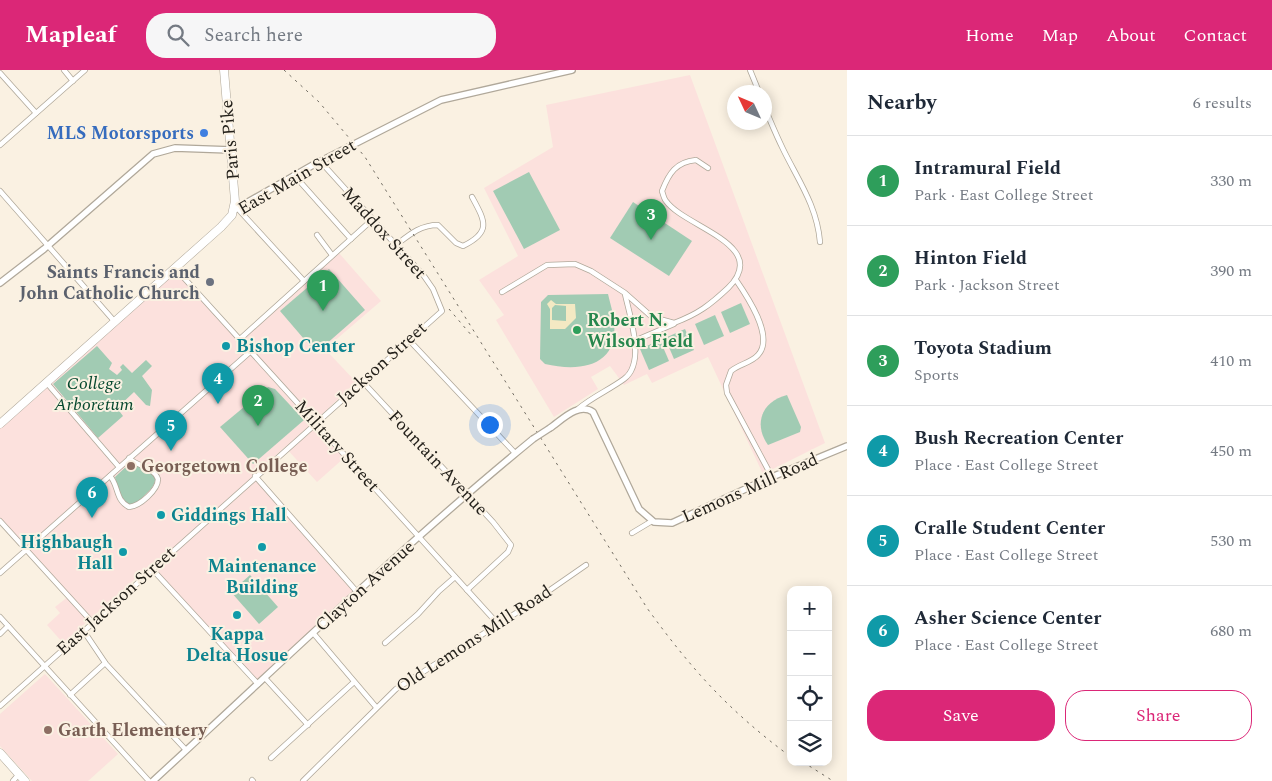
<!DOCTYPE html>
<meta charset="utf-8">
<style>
:root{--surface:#fff;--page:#f6f6f7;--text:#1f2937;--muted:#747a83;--line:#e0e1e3;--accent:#db2777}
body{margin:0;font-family:Spectral,serif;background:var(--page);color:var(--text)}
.controls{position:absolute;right:15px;bottom:15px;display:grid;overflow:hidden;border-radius:10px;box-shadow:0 2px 12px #0003}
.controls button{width:45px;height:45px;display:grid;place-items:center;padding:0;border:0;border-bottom:1px solid var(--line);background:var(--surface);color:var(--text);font:25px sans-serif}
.compass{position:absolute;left:727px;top:15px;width:45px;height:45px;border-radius:50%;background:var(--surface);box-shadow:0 2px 12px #0003;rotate:314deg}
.you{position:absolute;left:489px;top:354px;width:18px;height:18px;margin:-12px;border:4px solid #fff;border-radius:50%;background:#1a73e8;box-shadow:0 0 0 8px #1a73e833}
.badge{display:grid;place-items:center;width:32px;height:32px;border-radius:50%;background:var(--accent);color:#fff;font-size:16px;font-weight:700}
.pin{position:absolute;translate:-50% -41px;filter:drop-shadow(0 1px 2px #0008)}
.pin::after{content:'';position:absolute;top:26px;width:18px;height:15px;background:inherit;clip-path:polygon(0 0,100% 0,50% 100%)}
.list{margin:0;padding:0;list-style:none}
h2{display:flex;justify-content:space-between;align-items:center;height:65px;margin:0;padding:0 20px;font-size:21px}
h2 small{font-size:16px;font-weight:400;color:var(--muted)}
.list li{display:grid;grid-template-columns:32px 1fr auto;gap:15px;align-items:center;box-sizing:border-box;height:90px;padding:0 20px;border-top:1px solid var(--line)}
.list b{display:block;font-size:19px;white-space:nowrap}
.list p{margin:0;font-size:16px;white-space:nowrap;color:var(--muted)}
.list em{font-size:16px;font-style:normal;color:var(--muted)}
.actions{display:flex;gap:10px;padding:15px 20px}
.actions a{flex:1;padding:11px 0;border:1px solid var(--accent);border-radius:20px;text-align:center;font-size:18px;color:var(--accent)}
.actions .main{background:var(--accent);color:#fff}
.icon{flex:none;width:28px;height:28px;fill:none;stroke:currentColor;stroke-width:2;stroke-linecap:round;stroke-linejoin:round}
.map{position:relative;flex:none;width:847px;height:711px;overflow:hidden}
header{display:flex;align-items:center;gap:30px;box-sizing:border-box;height:70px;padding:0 25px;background:var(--accent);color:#fff}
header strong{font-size:24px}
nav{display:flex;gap:28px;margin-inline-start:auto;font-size:18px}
.search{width:350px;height:45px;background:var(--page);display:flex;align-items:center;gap:12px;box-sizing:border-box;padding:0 18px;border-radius:20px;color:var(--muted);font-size:19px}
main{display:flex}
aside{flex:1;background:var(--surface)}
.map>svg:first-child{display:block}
</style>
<header>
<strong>Mapleaf</strong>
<div class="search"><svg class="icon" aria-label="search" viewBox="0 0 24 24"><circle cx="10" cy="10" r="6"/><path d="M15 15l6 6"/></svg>Search here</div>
<nav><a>Home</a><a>Map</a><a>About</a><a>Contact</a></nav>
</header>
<main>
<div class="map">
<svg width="847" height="711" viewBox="0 0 847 711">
<rect width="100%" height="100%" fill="#faf1e2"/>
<!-- education -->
<g fill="#fce1dd">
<polygon points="690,5 825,373 763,404 708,287 652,313 647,304 624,315 610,296 591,307 598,319 554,347 496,250 504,245 479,210 518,186 484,118 553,77 546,35"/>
<polygon points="339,183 381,231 325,279 356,312 313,353 344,388 317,412 285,377 253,405 356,522 257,612 151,495 63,573 47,555 60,543 55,537 69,526 0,450 0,357 175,200 240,272"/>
<polygon points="45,604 118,684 88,711 32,711 0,676 0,644"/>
</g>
<!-- green -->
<g fill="#a1cbb3">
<polygon points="529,102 560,160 524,179 493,121"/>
<polygon points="633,132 692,171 669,206 610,168"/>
<polygon points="329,199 365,240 316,283 280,241"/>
<path d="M608 224C610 233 613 242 614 251 619 297 580 302 545 294L540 289 541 232 548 225Z"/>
<polygon points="741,233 750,254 730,263 721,242"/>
<polygon points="715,245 724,266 704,275 695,254"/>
<polygon points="685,259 694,280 674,289 665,268"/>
<polygon points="660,270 669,291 649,300 640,279"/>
<polygon points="97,276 112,293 109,299 117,305 122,300 120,297 123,294 132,303 146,290 152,296 142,306 152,320 150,336 146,335 134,322 117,338 123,346 98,368 53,314"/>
<polygon points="268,317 275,319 304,350 253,394 220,357"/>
<path d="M787 325 801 357 800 362 768 375C753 354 762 331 787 325Z"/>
<path d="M130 393C148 399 167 405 146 424 141 429 137 433 129 435L119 424 115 407Z"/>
<polygon points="250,505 278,537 259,554 231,522"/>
</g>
<!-- sand -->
<path fill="#f3e9c3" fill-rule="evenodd" d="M551 230 556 234H575L576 248 565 259H550V239L547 234ZM555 235 566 236V251L552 250V238Z"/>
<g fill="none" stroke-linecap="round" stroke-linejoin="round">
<defs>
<g id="minor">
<polyline points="64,0 73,11"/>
<polyline points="750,0 759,22"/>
<polyline points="0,3 36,43"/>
<path d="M764 36C770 50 776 65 783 79 798 110 817 136 820 172"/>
<polyline points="0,75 85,0"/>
<polyline points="294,105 351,169"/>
<polyline points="0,121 115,252"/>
<polyline points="238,139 304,211"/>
<polyline points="317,165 332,185"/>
<path d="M396 175C409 165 420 155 438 155L456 173 463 176C492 162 485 151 472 127"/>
<polyline points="175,198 498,554"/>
<path d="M736 210C747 226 775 267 758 285 751 293 739 294 731 301L726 315 727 323 772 407"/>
<path d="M502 222 547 195 575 194 591 201 625 223 652 247 674 253C698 244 710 235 728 218 772 175 684 157 666 131 664 129 663 124 662 121 669 103 676 92 696 90L708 98"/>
<polyline points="240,269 373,149"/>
<polyline points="409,270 515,383"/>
<polyline points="634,271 674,254"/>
<polyline points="362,311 493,452 511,475 508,482 467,520"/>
<polyline points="46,312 119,397"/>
<path d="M578 339C592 327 609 320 624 309 646 293 630 247 625 224"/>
<path d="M110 406C119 416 115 430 129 437 140 436 158 420 158 409 153 396 138 397 129 388"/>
<polyline points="255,406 358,523"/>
<polyline points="0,451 92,552"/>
<polyline points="632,463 652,451"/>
<polyline points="152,499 258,614"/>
<polyline points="0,503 251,281"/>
<polyline points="0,547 149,711"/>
<polyline points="83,560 106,594 186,680"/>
<polyline points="0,564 8,556"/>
<polyline points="314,564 376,637"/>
<polyline points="385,573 418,544 439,521 455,507"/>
<polyline points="265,608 308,655"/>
<polyline points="70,625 105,593"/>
<polyline points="0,636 442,241 433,219 424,206 320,91"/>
<polyline points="271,688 354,612"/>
<polyline points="252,710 253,711"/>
<polyline points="13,711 19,704"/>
<polyline points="303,711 396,619 524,538 586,495"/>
</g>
<g id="tertiary">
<polyline points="234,140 313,95 441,30 572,0"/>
<polyline points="0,213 44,179 153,84 175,78 231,80"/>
<path d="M550 358C562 350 578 332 593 342L639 439 654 452 672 453 767 409 847 376"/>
<path d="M153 711C278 596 401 477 533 369"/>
</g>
<g id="primary">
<polyline points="0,354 221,157 232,145 235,131 224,0"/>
<polyline points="0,683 25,711"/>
</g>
</defs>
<!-- minor casing -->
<use href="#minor" stroke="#b0a89a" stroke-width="6"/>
<!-- tertiary casing -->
<use href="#tertiary" stroke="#b0a89a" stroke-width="8"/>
<!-- primary casing -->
<use href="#primary" stroke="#b0a89a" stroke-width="9"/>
<!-- minor -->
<use href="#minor" stroke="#fff" stroke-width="4.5"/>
<!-- tertiary -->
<use href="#tertiary" stroke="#fff" stroke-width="5.5"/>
<!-- primary -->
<use href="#primary" stroke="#fff" stroke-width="8"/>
<!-- rail -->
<g stroke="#726d63" stroke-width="1" stroke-dasharray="2.5 5" stroke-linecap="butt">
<path d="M284 0 319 32 365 87 647 538C692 600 729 641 791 687"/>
<polyline points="449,239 472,266"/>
<polyline points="803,692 833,711"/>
</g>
<defs>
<polyline id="tertiary-bridge" points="533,369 550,358"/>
</defs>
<!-- tertiary-bridge casing -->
<use href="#tertiary-bridge" stroke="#b0a89a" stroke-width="8" stroke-linecap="butt"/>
<!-- tertiary-bridge -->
<use href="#tertiary-bridge" stroke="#fff" stroke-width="5.5"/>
</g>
<!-- markers -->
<circle fill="#3f7fe0" stroke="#faf1e2" stroke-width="2" cx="204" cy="63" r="5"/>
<circle fill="#6b7280" stroke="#faf1e2" stroke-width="2" cx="210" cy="212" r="5"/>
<circle fill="#2e9e5b" stroke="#faf1e2" stroke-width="2" cx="577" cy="260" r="5"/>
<g fill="#0f9aa8" stroke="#faf1e2" stroke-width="2">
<circle cx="226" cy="276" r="5"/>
<circle cx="161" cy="445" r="5"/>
<circle cx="262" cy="477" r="5"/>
<circle cx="123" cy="482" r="5"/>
<circle cx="237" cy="545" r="5"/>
</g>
<g fill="#8d6e63" stroke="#faf1e2" stroke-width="2">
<circle cx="131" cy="396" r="5"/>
<circle cx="48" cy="660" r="5"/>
</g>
<g text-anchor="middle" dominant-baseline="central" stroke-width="4" stroke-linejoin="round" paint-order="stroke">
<!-- shop labels -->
<g font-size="18" font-weight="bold" fill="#366cbe" stroke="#faf1e2" text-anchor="end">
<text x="194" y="63">MLS Motorsports</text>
</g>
<!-- street labels -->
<g font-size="18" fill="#24211b" stroke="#faf1e2">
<text transform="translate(230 70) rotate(-95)">Paris Pike</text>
<text transform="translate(297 107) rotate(-30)">East Main Street</text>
<text transform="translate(384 163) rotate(48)">Maddox Street</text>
<text transform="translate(382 293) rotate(-42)">Jackson Street</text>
<text transform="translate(337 376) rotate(48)">Military Street</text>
<text transform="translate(438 393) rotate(47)">Fountain Avenue</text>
<text transform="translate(750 418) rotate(-24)">Lemons Mill Road</text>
<text transform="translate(365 516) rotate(-42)">Clayton Avenue</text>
<text transform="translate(116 531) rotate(-42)">East Jackson Street</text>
<text transform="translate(474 569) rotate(-33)">Old Lemons Mill Road</text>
</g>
<!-- worship labels -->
<g font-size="18" font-weight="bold" fill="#5b616d" stroke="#faf1e2" text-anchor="end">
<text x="200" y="202">Saints Francis and<tspan x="200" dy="21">John Catholic Church</tspan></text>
</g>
<!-- leisure labels -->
<g font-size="18" font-weight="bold" fill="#27864d" stroke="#faf1e2" text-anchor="start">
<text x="587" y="250">Robert N.<tspan x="587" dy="21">Wilson Field</tspan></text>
</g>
<!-- culture labels -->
<g font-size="18" font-weight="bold" fill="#0d838f" stroke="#faf1e2" text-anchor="start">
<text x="236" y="276">Bishop Center</text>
<text x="171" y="445">Giddings Hall</text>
<text x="113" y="472" text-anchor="end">Highbaugh<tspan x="113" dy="21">Hall</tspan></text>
<text x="262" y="496" text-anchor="middle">Maintenance<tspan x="262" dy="21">Building</tspan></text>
<text x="237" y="564" text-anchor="middle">Kappa<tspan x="237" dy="21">Delta Hosue</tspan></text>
</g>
<!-- park labels -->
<g font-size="18" font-style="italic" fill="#06482e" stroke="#faf1e2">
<text x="94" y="313">College<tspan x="94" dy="21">Arboretum</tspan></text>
</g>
<!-- education labels -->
<g font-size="18" font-weight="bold" fill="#785e54" stroke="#faf1e2" text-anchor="start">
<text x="141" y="396">Georgetown College</text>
<text x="58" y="660">Garth Elementery</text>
</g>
</g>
</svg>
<div class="controls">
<button>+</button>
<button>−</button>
<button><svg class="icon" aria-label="locate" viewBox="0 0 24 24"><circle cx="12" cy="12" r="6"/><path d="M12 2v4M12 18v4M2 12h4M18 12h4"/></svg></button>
<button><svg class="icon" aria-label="layers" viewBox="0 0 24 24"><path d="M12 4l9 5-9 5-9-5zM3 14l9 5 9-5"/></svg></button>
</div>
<svg class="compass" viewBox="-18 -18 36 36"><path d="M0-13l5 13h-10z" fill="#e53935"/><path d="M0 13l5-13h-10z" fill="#747a83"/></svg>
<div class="you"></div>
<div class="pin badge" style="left:323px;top:241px;background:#2e9e5b">1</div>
<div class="pin badge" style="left:258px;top:356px;background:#2e9e5b">2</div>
<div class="pin badge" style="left:651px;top:170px;background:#2e9e5b">3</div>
<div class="pin badge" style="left:218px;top:334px;background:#0f9aa8">4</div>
<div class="pin badge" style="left:171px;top:381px;background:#0f9aa8">5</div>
<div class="pin badge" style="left:92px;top:448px;background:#0f9aa8">6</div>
</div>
<aside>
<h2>Nearby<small>6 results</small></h2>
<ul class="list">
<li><span class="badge" style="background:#2e9e5b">1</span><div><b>Intramural Field</b><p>Park · East College Street</p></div><em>330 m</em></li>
<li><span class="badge" style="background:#2e9e5b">2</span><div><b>Hinton Field</b><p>Park · Jackson Street</p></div><em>390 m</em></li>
<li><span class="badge" style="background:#2e9e5b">3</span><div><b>Toyota Stadium</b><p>Sports</p></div><em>410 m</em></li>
<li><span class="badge" style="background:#0f9aa8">4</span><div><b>Bush Recreation Center</b><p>Place · East College Street</p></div><em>450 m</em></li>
<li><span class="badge" style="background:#0f9aa8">5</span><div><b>Cralle Student Center</b><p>Place · East College Street</p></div><em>530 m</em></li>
<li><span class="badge" style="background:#0f9aa8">6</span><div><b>Asher Science Center</b><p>Place · East College Street</p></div><em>680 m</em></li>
</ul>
<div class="actions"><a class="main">Save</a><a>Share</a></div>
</aside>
</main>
